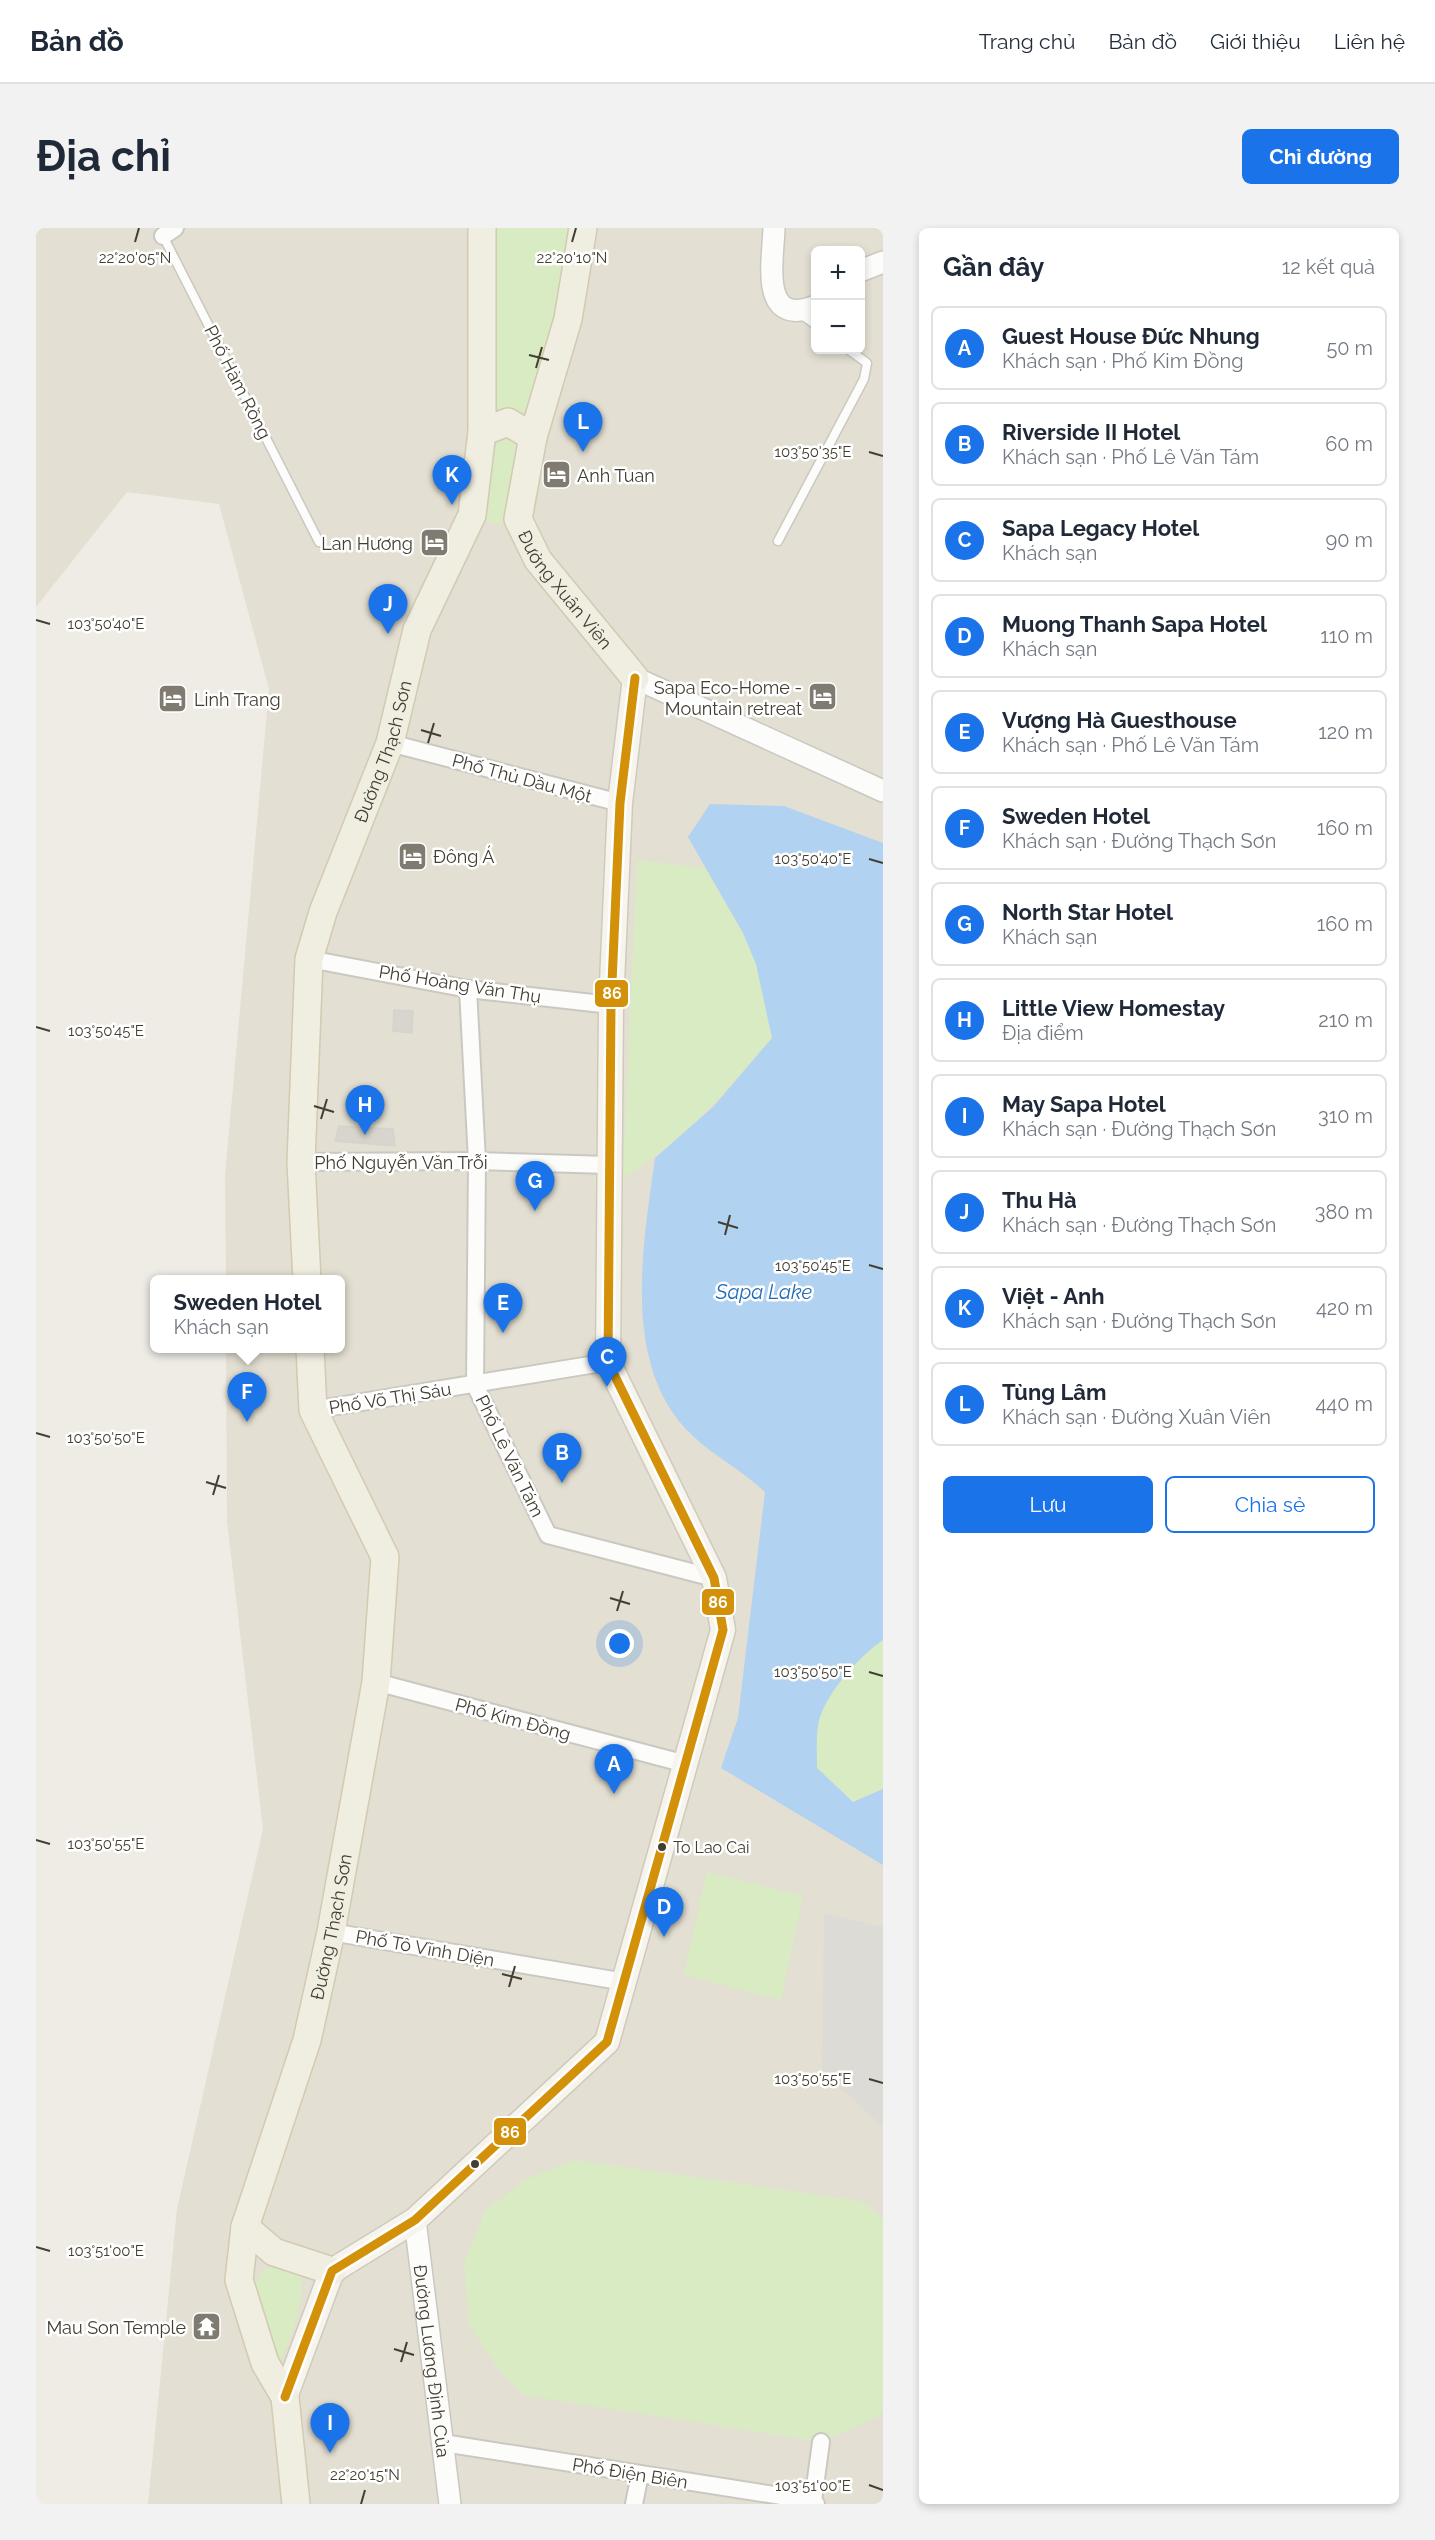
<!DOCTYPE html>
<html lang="vi">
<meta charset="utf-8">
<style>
:root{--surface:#fff;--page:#f2f2f3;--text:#1f2937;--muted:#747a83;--line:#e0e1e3;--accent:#1a73e8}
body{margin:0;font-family:Raleway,sans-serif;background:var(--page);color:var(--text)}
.controls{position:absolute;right:18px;top:18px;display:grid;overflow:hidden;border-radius:9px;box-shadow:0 3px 9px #0003}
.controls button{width:54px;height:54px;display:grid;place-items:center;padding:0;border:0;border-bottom:2px solid var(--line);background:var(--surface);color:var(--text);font:30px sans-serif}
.you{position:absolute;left:584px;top:1416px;width:21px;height:21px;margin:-15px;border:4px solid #fff;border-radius:50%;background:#1a73e8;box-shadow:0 0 0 9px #1a73e833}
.badge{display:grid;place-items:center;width:39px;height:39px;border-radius:50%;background:var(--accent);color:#fff;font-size:20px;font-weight:700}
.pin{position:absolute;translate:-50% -50px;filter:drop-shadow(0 2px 3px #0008)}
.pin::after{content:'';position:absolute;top:32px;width:21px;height:18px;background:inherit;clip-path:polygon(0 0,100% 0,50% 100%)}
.popup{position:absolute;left:114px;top:1047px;width:195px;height:78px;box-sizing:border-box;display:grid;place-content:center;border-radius:9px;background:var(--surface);filter:drop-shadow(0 2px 4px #0005);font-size:20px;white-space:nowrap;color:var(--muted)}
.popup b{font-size:22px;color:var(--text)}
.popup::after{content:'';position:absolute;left:50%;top:100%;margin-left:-12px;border:12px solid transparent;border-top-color:var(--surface)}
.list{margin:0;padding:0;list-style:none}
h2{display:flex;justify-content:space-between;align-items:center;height:78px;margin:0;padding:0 24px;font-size:26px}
h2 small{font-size:20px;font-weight:400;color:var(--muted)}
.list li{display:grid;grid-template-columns:39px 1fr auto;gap:18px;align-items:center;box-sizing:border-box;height:84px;margin:0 12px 12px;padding:0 12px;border:2px solid var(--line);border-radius:9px}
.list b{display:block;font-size:22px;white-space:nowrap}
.list p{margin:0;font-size:20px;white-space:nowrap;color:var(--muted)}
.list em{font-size:20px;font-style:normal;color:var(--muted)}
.actions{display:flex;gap:12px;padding:18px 24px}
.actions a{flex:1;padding:14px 0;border:2px solid var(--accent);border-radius:9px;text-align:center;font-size:21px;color:var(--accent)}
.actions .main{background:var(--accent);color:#fff}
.map{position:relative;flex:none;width:847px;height:2276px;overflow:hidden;border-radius:9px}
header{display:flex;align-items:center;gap:36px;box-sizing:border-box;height:84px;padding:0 30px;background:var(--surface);border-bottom:2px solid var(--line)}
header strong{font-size:28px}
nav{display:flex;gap:33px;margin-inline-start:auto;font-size:21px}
.intro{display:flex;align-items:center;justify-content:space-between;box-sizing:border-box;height:144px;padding:0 36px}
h1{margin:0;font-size:42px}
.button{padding:15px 27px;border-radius:9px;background:var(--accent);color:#fff;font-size:21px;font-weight:700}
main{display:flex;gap:36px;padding:0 36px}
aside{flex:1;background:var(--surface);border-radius:9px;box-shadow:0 3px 9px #0003}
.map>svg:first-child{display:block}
</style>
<header>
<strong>Bản đồ</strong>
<nav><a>Trang chủ</a><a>Bản đồ</a><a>Giới thiệu</a><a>Liên hệ</a></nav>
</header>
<div class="intro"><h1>Địa chỉ</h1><a class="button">Chỉ đường</a></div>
<main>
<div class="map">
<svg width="847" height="2276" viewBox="0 0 847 2276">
<rect width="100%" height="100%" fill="#eeece5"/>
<!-- residential -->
<path fill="#e3dfd2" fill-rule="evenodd" d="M0 0H847V2276H112L141 1981 227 1601 191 1293 190 1121 304 1120V1052L190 1051 189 947 233 461 183 276 91 264 0 379ZM780 22H824V122H780Z"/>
<!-- green -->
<g fill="#d8ebc2">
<path d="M452 0H536C527 58 520 136 489 186L459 181Z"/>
<polygon points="476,209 484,224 465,297 444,291 461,215"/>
<path d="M601 632 669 640 707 705 720 736 736 810C691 863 647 914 587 950Z"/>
<path d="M847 1412V1561L817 1574 781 1540C781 1526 780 1511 782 1497 787 1468 824 1428 847 1412Z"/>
<polygon points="671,1644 767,1668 745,1772 648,1747"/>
<polygon points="539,1932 825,1973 847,1991 847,2183 842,2189 785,2214 487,2167 460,2138 433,2097 428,2036 449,1983 489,1952"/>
<path d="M246 2036 264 2046C270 2070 256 2107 246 2130L241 2131 235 2122 220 2053 226 2042Z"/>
</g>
<!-- parking -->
<polygon fill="#dddbd5" points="788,1685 847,1699 847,1899 786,1843"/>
<!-- water -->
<path fill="#b1d2f0" d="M674 576 748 578 847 615V1412C823 1428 787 1468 782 1497 780 1511 781 1526 781 1540L817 1574 847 1561V1637L685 1540 702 1490 729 1264C707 1243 679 1229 657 1208 584 1140 607 1018 619 930L677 879 736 810 720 736 707 705 652 609Z"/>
<!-- building -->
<g fill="#d7d5cd" stroke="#d6d3cb" stroke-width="1.5">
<polygon points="358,782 377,783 376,805 357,803"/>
<polygon points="303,898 357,901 359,918 299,913"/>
</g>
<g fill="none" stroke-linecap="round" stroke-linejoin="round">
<defs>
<g id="service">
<polyline points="127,8 283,314"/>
<polyline points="763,85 780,97"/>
<polyline points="742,313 828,151 831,135 813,122"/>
</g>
<g id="minor">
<polyline points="127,8 139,0"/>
<polyline points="354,515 584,575"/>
<polyline points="273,731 432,761 575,777"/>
<polyline points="432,761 441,933 439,1157 512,1307 678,1350"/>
<polyline points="265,934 441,933 572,937"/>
<polyline points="277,1182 572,1134"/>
<polyline points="340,1454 650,1536"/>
<polyline points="295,1704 589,1754"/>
<polyline points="407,2215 777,2273 780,2276"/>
<polyline points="777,2273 785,2214"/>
<polyline points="598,2276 604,2246"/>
</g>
<g id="tertiary">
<path d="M738 0C737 34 723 100 780 78"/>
<polyline points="824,43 847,34"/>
<polyline points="599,450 847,563"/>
<path id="s1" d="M379 1992 414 2276"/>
</g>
<polyline id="secondary" points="249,2169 296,2043 379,1992 571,1814 687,1402 678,1350 572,1134 575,777 584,575 599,450"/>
<g id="primary">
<path id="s2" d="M547 0 532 91 497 209 482 291 502 332 599 450"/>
<polyline points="446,204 472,194 497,209"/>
<path id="s3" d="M271 1052 265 934 273 731 287 684 354 515 381 402 436 287 446 204V0"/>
<polyline points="209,1999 238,2024 296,2043"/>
<path id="s4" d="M260 2276 249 2169 229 2135 203 2052 209 1999 271 1812 295 1704 340 1454 349 1329 277 1182 274 1120"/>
</g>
</defs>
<!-- service casing -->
<use href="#service" stroke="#cac8c1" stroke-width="11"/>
<!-- minor casing -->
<use href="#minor" stroke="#cac8c1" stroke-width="20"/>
<!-- tertiary casing -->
<use href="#tertiary" stroke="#cac8c1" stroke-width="24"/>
<!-- secondary casing -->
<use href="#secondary" stroke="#cecabc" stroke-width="27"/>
<!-- primary casing -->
<use href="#primary" stroke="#d2cab1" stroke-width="30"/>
<!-- service -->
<use href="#service" stroke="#fcfcfb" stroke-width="8"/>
<!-- minor -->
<use href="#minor" stroke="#fcfcfb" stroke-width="16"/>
<!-- tertiary -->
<use href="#tertiary" stroke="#fcfcfb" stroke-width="21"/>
<!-- secondary -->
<use href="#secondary" stroke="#f6f4ec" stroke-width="24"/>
<!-- primary -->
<use href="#primary" stroke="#f0ede1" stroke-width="27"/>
<defs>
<polyline id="bus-1" points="249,2169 296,2043 379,1992 571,1814 687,1402 678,1350 572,1134 575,777 584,575 599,450"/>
</defs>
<!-- bus-1 casing -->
<use href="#bus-1" stroke="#fff" stroke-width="14"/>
<!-- bus-1 -->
<use href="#bus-1" stroke="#d3910a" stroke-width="9"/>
</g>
<!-- ticks -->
<path fill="none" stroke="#433e32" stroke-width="2" d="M99 14 103 0M536 14 540 0M493 127 513 132M500 140 506 119M833 224 847 228M0 392 14 396M385 502 405 508M392 515 398 495M833 631 847 635M0 799 14 803M278 878 298 884M285 891 291 871M682 994 702 1000M689 1007 694 987M833 1037 847 1041M0 1205 14 1209M170 1254 190 1260M177 1267 183 1247M574 1370 594 1376M581 1383 587 1363M833 1444 847 1448M0 1612 14 1616M466 1746 486 1751M473 1759 479 1738M833 1851 847 1855M0 2019 14 2023M358 2121 378 2127M365 2134 371 2114M833 2257 847 2262M325 2276 329 2262"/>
<!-- icons -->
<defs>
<symbol id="hotel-square" viewBox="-11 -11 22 22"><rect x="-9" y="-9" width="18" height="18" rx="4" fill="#7f7b71" stroke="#fff"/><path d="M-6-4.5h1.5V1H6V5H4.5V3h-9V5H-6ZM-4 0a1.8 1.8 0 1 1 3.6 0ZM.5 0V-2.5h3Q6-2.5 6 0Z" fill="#fff"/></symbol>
<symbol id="temple-square" viewBox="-11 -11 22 22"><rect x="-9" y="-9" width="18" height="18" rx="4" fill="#7f7b71" stroke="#fff"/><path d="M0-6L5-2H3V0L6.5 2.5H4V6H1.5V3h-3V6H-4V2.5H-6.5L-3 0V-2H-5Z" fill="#fff"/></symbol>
</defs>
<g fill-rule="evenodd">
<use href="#hotel-square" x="504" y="230" width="33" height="33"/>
<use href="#hotel-square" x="382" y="298" width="33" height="33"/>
<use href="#hotel-square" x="770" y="452" width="33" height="33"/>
<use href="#hotel-square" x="120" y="454" width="33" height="33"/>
<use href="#hotel-square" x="360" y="612" width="33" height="33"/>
<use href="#temple-square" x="154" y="2082" width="33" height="33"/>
</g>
<!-- markers -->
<g fill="#433e32" stroke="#fff" stroke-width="2">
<circle cx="626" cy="1619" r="5"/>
<circle cx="439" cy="1936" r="5"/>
</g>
<g text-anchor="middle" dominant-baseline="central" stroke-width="5" stroke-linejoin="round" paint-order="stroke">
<!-- bus labels -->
<g font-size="16" fill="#433e32" stroke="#fff" text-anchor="start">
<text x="637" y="1619">To Lao Cai</text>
</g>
<!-- street labels -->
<g font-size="18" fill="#433e32" stroke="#fff">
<text transform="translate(202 154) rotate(63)">Phố Hàm Rồng</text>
<text stroke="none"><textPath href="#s2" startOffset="384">Đường Xuân Viên</textPath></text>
<text stroke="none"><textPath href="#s3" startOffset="542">Đường Thạch Sơn</textPath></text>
<text transform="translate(486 550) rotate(15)">Phố Thủ Dầu Một</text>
<text transform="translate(424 756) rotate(9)">Phố Hoàng Văn Thụ</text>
<text x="365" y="934">Phố Nguyễn Văn Trỗi</text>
<text transform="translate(354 1170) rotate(-9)">Phố Võ Thị Sáu</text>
<text transform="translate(474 1228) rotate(64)">Phố Lê Văn Tám</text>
<text transform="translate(477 1491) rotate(15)">Phố Kim Đồng</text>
<text stroke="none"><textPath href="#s4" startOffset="600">Đường Thạch Sơn</textPath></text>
<text transform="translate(389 1720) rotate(10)">Phố Tô Vĩnh Diện</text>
<text stroke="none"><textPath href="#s1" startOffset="142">Đường Lương Định Của</textPath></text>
<text transform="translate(594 2245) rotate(9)">Phố Điện Biên</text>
</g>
<!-- poi labels -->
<g font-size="18" fill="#433e32" stroke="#fff" text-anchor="start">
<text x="541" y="247">Anh Tuan</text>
<text x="377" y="315" text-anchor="end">Lan Hương</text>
<text x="766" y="459" text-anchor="end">Sapa Eco-Home -<tspan x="766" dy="21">Mountain retreat</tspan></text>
<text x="158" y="471">Linh Trang</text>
<text x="397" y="628">Đông Á</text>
<text x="150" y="2099" text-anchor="end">Mau Son Temple</text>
</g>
<!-- water labels -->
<g font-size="20" font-style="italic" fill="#246cb6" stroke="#fff">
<text x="728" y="1064">Sapa Lake</text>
</g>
</g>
<g font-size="15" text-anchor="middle" fill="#433e32" stroke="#fff" stroke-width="5" stroke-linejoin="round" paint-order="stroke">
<text x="99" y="35">22°20'05"N</text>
<text x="536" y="35">22°20'10"N</text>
<text x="777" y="229">103°50'35"E</text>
<text x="70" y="401">103°50'40"E</text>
<text x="777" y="636">103°50'40"E</text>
<text x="70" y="808">103°50'45"E</text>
<text x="777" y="1043">103°50'45"E</text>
<text x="70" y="1215">103°50'50"E</text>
<text x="777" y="1449">103°50'50"E</text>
<text x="70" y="1621">103°50'55"E</text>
<text x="777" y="1856">103°50'55"E</text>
<text x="70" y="2028">103°51'00"E</text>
<text x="329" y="2252">22°20'15"N</text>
<text x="777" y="2263">103°51'00"E</text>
</g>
<g stroke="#fff" stroke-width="2">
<rect x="558" y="751" width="35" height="29" rx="6" fill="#d3910a"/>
<rect x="665" y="1360" width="34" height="28" rx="6" fill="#d3910a"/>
<rect x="457" y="1889" width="34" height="29" rx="6" fill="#d3910a"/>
</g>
<g font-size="16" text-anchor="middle" font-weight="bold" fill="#fff">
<text x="576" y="771">86</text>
<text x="682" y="1380">86</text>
<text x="474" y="1910">86</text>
</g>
</svg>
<div class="controls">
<button>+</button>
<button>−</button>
</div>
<div class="you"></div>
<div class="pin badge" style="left:578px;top:1566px">A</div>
<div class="pin badge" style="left:526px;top:1255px">B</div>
<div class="pin badge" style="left:571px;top:1159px">C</div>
<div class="pin badge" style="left:628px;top:1709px">D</div>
<div class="pin badge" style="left:467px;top:1105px">E</div>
<div class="pin badge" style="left:211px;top:1194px">F</div>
<div class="popup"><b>Sweden Hotel</b>Khách sạn</div>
<div class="pin badge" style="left:499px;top:983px">G</div>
<div class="pin badge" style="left:329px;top:907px">H</div>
<div class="pin badge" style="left:294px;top:2225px">I</div>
<div class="pin badge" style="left:352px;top:406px">J</div>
<div class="pin badge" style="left:416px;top:277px">K</div>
<div class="pin badge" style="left:547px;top:224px">L</div>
</div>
<aside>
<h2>Gần đây<small>12 kết quả</small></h2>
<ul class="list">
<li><span class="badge">A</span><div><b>Guest House Đức Nhung</b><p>Khách sạn · Phố Kim Đồng</p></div><em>50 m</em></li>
<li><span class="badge">B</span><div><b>Riverside II Hotel</b><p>Khách sạn · Phố Lê Văn Tám</p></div><em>60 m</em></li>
<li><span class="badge">C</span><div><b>Sapa Legacy Hotel</b><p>Khách sạn</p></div><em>90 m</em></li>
<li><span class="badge">D</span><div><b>Muong Thanh Sapa Hotel</b><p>Khách sạn</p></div><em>110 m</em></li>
<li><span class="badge">E</span><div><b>Vượng Hà Guesthouse</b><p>Khách sạn · Phố Lê Văn Tám</p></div><em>120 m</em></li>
<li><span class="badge">F</span><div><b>Sweden Hotel</b><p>Khách sạn · Đường Thạch Sơn</p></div><em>160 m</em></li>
<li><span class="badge">G</span><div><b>North Star Hotel</b><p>Khách sạn</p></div><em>160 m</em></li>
<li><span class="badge">H</span><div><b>Little View Homestay</b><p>Địa điểm</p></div><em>210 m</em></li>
<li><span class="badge">I</span><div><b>May Sapa Hotel</b><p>Khách sạn · Đường Thạch Sơn</p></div><em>310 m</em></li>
<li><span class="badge">J</span><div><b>Thu Hà</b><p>Khách sạn · Đường Thạch Sơn</p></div><em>380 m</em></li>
<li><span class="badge">K</span><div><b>Việt - Anh</b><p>Khách sạn · Đường Thạch Sơn</p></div><em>420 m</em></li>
<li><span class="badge">L</span><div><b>Tùng Lâm</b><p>Khách sạn · Đường Xuân Viên</p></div><em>440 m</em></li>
</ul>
<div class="actions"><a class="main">Lưu</a><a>Chia sẻ</a></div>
</aside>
</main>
